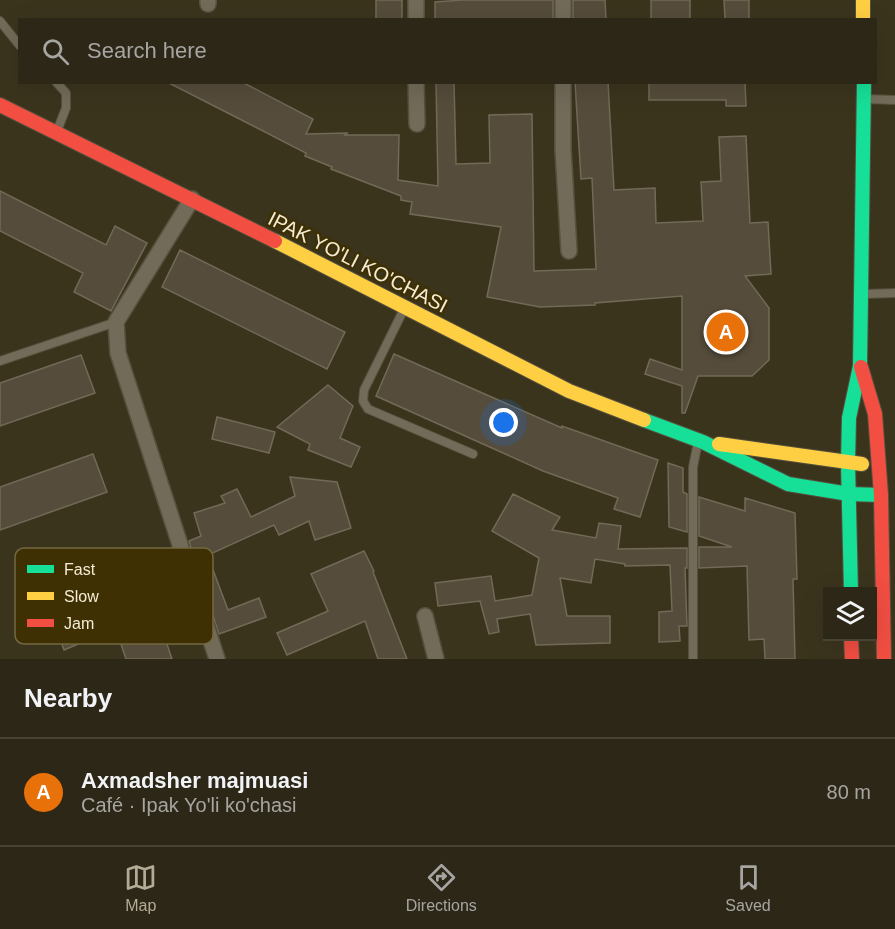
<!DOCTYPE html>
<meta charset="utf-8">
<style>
:root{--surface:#2c2716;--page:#342f1f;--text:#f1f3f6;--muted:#a6a5a1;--line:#484435;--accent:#b3ab95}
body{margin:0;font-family:Helvetica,sans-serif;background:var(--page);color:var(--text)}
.controls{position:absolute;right:18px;bottom:18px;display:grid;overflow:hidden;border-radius:0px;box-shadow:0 6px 24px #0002}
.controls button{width:54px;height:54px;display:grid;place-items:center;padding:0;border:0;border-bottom:2px solid var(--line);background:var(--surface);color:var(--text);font:30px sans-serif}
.you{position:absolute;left:504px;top:423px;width:21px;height:21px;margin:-15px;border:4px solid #fff;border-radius:50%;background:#1a73e8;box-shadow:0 0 0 9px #1a73e833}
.badge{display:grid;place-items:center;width:39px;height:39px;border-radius:50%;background:var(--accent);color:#fff;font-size:20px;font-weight:700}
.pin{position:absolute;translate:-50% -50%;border:3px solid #fff;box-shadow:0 2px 6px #0006}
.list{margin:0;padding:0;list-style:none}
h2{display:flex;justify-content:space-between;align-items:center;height:78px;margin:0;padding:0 24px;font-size:26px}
h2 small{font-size:20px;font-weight:400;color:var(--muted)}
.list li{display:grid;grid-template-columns:39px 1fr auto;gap:18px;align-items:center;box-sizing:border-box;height:108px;padding:0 24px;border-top:2px solid var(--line)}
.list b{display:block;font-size:22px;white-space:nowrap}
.list p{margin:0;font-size:20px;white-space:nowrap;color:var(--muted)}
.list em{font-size:20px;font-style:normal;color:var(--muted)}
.icon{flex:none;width:33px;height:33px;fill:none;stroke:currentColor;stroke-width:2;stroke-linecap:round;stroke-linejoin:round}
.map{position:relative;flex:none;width:895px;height:659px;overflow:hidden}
.search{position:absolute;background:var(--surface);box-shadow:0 6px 24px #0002;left:18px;right:18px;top:18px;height:66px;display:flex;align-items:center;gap:15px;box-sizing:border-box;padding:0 21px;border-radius:0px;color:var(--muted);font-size:22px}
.sheet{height:186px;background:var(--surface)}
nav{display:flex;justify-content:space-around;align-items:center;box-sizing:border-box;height:84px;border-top:2px solid var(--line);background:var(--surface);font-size:16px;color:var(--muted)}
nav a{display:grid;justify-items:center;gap:3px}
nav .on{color:var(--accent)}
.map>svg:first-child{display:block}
</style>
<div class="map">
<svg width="895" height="659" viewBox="0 0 895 659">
<rect width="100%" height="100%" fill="#3b341d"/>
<!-- building -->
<g fill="#554c3b" stroke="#726957" stroke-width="1.5">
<rect x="376" y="0" width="26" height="20"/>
<polygon points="462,0 553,0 553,20 435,20 435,2"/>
<polygon points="573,0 605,0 606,20 573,20"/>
<rect x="651" y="0" width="39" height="20"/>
<polygon points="724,0 749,0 749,20 725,20"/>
<polygon points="167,82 242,82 313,119 306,134 347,133 345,135 399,135 398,180 438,186 436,82 454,82 456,164 490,163 489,115 532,114 534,271 596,269 592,178 581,179 575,82 608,82 614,190 655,188 656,223 703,221 701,182 721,181 719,137 746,136 750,223 768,222 771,274 745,276 769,308 769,360 752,376 698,376 685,413 682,413 682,386 645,374 650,359 682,370 682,296 595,303 595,305 540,307 487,297 501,227 410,214 412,202 401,200 401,196 331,169 332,167 305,156 306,153"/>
<polygon points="649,82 745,82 746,106 726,106 726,100 649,100"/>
<polygon points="0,191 106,245 115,226 147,243 111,311 74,292 83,273 0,231"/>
<polygon points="180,250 345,332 327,369 162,287"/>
<polygon points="394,354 562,428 562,426 658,460 640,517 614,509 618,498 543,471 376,396"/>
<polygon points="81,355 95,393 0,426 0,383"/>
<polygon points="328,385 353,406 340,438 360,447 351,467 308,450 310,444 277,427"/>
<polygon points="217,417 275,432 269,453 212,439"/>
<polygon points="93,454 107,492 0,530 0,487"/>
<polygon points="668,463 683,468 683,492 687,494 687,532 669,527"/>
<polygon points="290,477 337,482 351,528 315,540 309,521 279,535 274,525 195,561 189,541 201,536 194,513 225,503 221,496 237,489 251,517 295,496"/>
<polygon points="513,494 560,517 552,530 596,538 599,523 621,526 618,549 687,548 687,568 685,568 687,626 679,626 680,641 659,642 659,612 672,611 670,565 625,566 625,564 595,559 591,583 560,578 567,616 610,616 610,643 536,645 530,614 497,619 499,632 489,634 480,601 438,606 435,583 491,576 495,601 532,595 539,558 492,531"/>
<polygon points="699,497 745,511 745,498 795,513 797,579 793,579 795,659 765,659 764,639 749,640 747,566 699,568 699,547 732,547 699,536"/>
<polygon points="364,551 374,571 373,572 407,659 378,659 365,621 287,655 277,633 328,611 311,574"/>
<polygon points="209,559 228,610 259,598 266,617 219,634 196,563"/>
<polygon points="144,577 172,659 126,659 103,591"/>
<polygon points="72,612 83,642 64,650 53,619"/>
</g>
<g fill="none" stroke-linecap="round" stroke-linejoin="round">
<defs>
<g id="lane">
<polyline points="0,21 20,46"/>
<polyline points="56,82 66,93 66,108 57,131"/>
<polyline points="865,99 895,100"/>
<polyline points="864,294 895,293"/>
<polyline points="404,309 364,390 363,401 368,409 473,454"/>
<polyline points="0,361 116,322"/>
<polyline points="693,659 693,467 698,442"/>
</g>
<g id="street">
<polyline points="208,0 208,4"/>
<polyline points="563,0 563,20"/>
<polyline points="416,20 416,0"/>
<polyline points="416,82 417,124"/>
<polyline points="563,82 563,149 569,251"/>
<polyline points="192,199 116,322 118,353 217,659"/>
<polyline points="425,616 436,659"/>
</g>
<g id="fast">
<polyline points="644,420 703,442 788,484 849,494 881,495"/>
<polyline points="851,592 848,463 849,418 860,366 864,82"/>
</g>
<g id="slow">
<polyline points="863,0 863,20"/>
<polyline points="275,241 569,391 644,420"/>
<polyline points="719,444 862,464"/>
</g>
<g id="jam">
<polyline points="0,105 275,241"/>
<polyline points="861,367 875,414 881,495 884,659"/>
<polyline points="851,636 852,659"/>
</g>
</defs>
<!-- lane casing -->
<use href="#lane" stroke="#56503d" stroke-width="10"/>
<!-- street casing -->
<use href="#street" stroke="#56503d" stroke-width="18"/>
<!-- fast casing -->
<use href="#fast" stroke="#56503d" stroke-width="16"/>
<!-- slow casing -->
<use href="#slow" stroke="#56503d" stroke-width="16"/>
<!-- jam casing -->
<use href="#jam" stroke="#56503d" stroke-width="16"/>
<!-- lane -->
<use href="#lane" stroke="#726b59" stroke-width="8"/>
<!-- street -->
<use href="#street" stroke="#726b59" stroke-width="15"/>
<!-- fast -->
<use href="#fast" stroke="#16e098" stroke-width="14"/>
<!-- slow -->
<use href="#slow" stroke="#ffcf43" stroke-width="14"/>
<!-- jam -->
<use href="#jam" stroke="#f24e42" stroke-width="14"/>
</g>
<g text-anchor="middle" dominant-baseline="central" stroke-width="5" stroke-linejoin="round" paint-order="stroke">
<!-- street labels -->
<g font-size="20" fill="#f3ebd5" stroke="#3e3003">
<text transform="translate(358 262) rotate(27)">IPAK YO'LI KO'CHASI</text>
</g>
</g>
<!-- legend -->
<rect x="15" y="548" width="198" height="96" rx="9" fill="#3e3003" stroke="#746842" stroke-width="1.5"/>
<rect x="27" y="565" width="27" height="8" fill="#16e098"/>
<rect x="27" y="592" width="27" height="8" fill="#ffcf43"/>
<rect x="27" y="619" width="27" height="8" fill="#f24e42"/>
<g font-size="16" fill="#f3ebd5">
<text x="64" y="575">Fast</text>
<text x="64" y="602">Slow</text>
<text x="64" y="629">Jam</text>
</g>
</svg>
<div class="controls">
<button><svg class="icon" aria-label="layers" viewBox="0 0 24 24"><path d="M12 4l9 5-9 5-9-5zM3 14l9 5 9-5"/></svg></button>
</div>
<div class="you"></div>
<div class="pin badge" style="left:726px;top:332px;background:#e8710a">A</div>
<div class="search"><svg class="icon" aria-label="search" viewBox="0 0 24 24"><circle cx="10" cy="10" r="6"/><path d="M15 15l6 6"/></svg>Search here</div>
</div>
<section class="sheet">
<h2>Nearby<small></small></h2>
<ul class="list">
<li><span class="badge" style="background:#e8710a">A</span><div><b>Axmadsher majmuasi</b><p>Café · Ipak Yo'li ko'chasi</p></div><em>80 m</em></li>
</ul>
</section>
<nav>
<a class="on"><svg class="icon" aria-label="map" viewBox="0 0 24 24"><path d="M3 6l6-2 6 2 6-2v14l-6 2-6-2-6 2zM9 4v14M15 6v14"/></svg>Map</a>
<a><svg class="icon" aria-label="directions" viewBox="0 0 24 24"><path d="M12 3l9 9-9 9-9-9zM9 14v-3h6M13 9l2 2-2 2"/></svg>Directions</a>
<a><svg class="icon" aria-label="saved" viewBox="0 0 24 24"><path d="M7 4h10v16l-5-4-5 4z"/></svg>Saved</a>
</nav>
